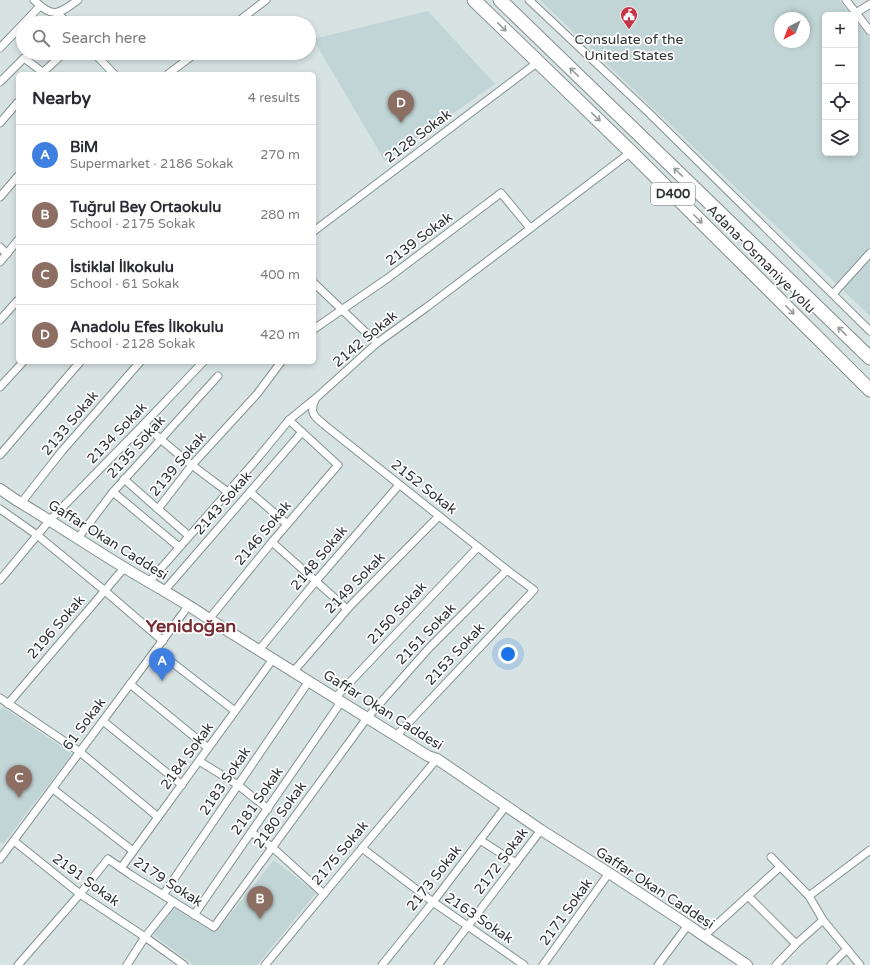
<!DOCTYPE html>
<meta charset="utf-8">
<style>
:root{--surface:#fff;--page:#f7f7f7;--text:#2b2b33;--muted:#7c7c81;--line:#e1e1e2;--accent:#c53548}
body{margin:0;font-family:"Varela Round",sans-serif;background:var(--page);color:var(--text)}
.controls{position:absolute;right:12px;top:12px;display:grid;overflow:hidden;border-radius:6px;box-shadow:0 2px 6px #0003}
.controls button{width:36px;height:36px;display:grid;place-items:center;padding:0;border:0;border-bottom:1px solid var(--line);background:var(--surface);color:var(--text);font:20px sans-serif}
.compass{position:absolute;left:774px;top:12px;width:36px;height:36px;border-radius:50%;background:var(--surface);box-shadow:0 2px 6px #0003;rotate:222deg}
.you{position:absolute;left:508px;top:654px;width:14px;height:14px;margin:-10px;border:3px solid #fff;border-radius:50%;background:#1a73e8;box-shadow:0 0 0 6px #1a73e833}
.badge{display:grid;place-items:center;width:26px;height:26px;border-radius:50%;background:var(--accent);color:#fff;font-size:13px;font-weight:700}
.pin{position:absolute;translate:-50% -33px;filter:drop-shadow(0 1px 2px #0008)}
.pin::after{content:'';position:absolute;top:21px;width:14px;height:12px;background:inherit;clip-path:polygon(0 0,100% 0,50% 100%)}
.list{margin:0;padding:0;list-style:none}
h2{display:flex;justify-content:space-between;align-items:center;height:52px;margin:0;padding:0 16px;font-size:17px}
h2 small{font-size:13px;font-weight:400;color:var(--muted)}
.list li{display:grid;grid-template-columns:26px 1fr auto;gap:12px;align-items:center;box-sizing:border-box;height:60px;padding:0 16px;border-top:1px solid var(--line)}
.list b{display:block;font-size:15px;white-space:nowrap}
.list p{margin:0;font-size:13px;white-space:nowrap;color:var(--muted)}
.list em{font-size:13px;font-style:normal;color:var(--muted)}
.icon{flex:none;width:22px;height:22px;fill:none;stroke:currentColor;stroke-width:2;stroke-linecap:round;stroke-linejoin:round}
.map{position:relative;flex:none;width:870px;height:965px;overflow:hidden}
.search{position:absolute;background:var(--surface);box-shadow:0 2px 6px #0003;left:16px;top:16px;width:300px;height:44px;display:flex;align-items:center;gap:10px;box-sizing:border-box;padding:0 14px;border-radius:22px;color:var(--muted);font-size:15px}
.panel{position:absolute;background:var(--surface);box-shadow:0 2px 6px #0003;left:16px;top:72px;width:300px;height:292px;border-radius:6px}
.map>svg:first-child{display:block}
</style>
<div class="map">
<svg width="870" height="965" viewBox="0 0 870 965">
<rect width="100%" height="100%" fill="#d7e2e2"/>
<!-- built -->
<g fill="#c2d5d6" fill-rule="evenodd">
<path d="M540 0H839L851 15H825V153H855V20L870 38V316ZM780 18H804V42H780Z"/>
<polygon points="428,11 495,84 385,161 313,39"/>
<polygon points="3,707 72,754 3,844 0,842 0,710"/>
<polygon points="274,860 316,893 257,965 194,965 152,934 173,906 216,932"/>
</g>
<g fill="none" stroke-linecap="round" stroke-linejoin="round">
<defs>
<g id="street">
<path d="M34 0C53 19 59 14 78 0"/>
<polyline points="529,0 649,113 870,331"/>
<polyline points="846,0 870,31"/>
<polyline points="58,13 67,23"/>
<polyline points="856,13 870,4"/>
<polyline points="24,23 40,6"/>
<polyline points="236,23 266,0"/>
<polyline points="0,48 23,24"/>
<polyline points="94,53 114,74"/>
<polyline points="41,74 64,53"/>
<polyline points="168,74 196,53"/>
<polyline points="0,82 24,58 45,74"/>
<polyline points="0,123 18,102"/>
<polyline points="0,197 18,176"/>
<polyline points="314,231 538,62"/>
<polyline points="0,247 7,254"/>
<polyline points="0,262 18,240"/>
<polyline points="314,283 377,343"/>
<polyline points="833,294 870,253"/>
<polyline points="0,320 18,300"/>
<polyline points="314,329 388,278 501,193 530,228"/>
<polyline points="0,387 23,362"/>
<path d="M315 400C308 415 317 418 327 427L507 570 534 590 396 736"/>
<path d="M144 424C170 449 199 471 228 492"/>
<polyline points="0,455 67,377 80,362"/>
<polyline points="124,479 158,509 189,536"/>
<polyline points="113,492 179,547"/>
<polyline points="250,492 287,524"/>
<polyline points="21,503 62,451 140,362"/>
<polyline points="0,509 37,535 105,591 163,641"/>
<polyline points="158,509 192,465 257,394 281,362"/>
<polyline points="78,538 113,492 218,376"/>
<polyline points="272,542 347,609"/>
<polyline points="0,580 49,521 144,424 203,362"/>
<polyline points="149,582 257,459 289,420 316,398 377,343 427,307 631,152"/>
<polyline points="164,591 302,432"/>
<polyline points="209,619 272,542 338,465 289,420"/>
<polyline points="156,650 235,711"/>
<polyline points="259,650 316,581 399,485"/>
<polyline points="293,672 351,605 439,516"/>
<polyline points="130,684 208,748"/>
<polyline points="0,698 80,752 158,817"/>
<polyline points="335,698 478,547"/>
<polyline points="8,704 125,567"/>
<polyline points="103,721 182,785"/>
<polyline points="199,761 238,785 268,809"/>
<polyline points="53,789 133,851"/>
<polyline points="251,832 272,847 324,894"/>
<polyline points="480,840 516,863"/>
<polyline points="14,841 80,894 145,937 184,965"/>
<polyline points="362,848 433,902 524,965"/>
<polyline points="771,857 809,896 823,920 860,965"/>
<polyline points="0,859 189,605"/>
<polyline points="121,868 273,659"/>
<polyline points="163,895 309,681"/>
<polyline points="748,896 796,944"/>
<polyline points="809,896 870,850"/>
<polyline points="194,915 341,702"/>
<polyline points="704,936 780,867"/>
<polyline points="18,965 80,894 108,859 131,875 214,927 367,718 429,648 507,570"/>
<polyline points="127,965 145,937 173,902"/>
<polyline points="265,965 362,848 437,759"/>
<polyline points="382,965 433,902 506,806"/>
<polyline points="438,965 541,830"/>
<polyline points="543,965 609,873"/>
<polyline points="658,965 688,925"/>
<polyline points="776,965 796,944 823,920"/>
<polyline points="831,965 847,949"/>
</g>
<path id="secondary" d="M0 489 16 500C53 522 89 546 125 568 153 585 182 600 209 619L428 756 437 759 506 806 541 830 609 873 688 925 704 936 747 965"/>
<g id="highway">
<polyline points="474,0 631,152 870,390"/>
<polyline points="500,0 870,358"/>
</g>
</defs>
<!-- street casing -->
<use href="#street" stroke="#869090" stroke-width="9"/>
<!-- secondary casing -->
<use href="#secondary" stroke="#869090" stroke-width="12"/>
<!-- highway casing -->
<use href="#highway" stroke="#869090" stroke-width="15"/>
<!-- street -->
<use href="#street" stroke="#fff" stroke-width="7"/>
<!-- secondary -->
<use href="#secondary" stroke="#fff" stroke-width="10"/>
<!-- highway -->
<use href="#highway" stroke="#fff" stroke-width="13"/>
</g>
<!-- one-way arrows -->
<defs><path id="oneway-shaft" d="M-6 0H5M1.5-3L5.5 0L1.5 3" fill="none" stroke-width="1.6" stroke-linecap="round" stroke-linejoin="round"/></defs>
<g stroke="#989a9a">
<use href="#oneway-shaft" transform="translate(502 27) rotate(44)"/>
<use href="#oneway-shaft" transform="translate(574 72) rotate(-136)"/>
<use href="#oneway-shaft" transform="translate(596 117) rotate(44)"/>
<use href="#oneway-shaft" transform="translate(678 172) rotate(-136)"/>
<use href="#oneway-shaft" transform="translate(698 219) rotate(45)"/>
<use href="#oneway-shaft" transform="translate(790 310) rotate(45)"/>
<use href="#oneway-shaft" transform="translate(842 331) rotate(-136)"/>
</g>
<!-- icons -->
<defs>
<symbol id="civic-pin" viewBox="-11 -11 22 30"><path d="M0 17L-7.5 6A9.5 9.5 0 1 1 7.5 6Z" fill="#c53548" stroke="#fff"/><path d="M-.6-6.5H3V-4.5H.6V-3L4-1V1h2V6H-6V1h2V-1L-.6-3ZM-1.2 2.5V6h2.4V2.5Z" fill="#fff"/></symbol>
</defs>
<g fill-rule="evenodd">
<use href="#civic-pin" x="619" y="5" width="20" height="27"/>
</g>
<g text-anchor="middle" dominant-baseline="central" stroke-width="3.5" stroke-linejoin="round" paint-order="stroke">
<!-- shield labels -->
<rect fill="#fff" stroke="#6e7171" stroke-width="1" x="651" y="183" width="44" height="22" rx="3"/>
<g font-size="13" font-weight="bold" fill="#303434">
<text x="673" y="194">D400</text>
</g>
<!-- poi labels -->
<g font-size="14" fill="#303434" stroke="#fff">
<text x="629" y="39">Consulate of the<tspan x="629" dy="16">United States</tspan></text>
</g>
<!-- street labels -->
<g font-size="14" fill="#303434" stroke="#fff">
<text transform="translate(418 136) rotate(-37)">2128 Sokak</text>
<text transform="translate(419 239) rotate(-37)">2139 Sokak</text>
<text transform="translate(761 259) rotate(45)">Adana-Osmaniye yolu</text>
<text transform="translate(365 339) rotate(-40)">2142 Sokak</text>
<text transform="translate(70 423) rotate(-50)">2133 Sokak</text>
<text transform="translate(117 433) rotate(-46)">2134 Sokak</text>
<text transform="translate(136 447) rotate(-48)">2135 Sokak</text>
<text transform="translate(178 464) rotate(-50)">2139 Sokak</text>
<text transform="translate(424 487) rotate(38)">2152 Sokak</text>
<text transform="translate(223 503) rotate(-49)">2143 Sokak</text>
<text transform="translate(263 533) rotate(-50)">2146 Sokak</text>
<text transform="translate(108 540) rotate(32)">Gaffar Okan Caddesi</text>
<text transform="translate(319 558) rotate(-50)">2148 Sokak</text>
<text transform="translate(355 583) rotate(-46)">2149 Sokak</text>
<text transform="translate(397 613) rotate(-47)">2150 Sokak</text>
<text transform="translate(56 627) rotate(-49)">2196 Sokak</text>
<text transform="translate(426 634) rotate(-46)">2151 Sokak</text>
<text transform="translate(455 654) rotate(-47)">2153 Sokak</text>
<text transform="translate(383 710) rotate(32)">Gaffar Okan Caddesi</text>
<text transform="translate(84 724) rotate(-53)">61 Sokak</text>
<text transform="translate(187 756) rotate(-54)">2184 Sokak</text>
<text transform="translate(225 781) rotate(-56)">2183 Sokak</text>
<text transform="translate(257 801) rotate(-55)">2181 Sokak</text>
<text transform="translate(280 815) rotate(-54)">2180 Sokak</text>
<text transform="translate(340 853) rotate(-50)">2175 Sokak</text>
<text transform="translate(501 861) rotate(-53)">2172 Sokak</text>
<text transform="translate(434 878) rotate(-52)">2173 Sokak</text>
<text transform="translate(86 880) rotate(36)">2191 Sokak</text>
<text transform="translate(168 882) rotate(33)">2179 Sokak</text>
<text transform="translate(655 888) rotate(33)">Gaffar Okan Caddesi</text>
<text transform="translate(566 912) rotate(-54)">2171 Sokak</text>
<text transform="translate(479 918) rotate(34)">2163 Sokak</text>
</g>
<!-- district labels -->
<g font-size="18" font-weight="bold" fill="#752e33" stroke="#fff">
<text x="191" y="626">Yenidoğan</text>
</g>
</g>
</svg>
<div class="controls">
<button>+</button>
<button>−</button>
<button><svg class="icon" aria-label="locate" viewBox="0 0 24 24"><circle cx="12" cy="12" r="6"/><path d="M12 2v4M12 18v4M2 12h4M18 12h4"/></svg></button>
<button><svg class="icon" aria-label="layers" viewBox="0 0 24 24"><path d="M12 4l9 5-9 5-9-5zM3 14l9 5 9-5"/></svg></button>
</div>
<svg class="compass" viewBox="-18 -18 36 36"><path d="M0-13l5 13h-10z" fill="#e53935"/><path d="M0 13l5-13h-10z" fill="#7c7c81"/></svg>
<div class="you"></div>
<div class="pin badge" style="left:162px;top:681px;background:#3f7fe0">A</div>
<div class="pin badge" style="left:260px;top:919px;background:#8d6e63">B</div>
<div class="pin badge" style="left:19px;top:798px;background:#8d6e63">C</div>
<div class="pin badge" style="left:401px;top:123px;background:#8d6e63">D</div>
<div class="search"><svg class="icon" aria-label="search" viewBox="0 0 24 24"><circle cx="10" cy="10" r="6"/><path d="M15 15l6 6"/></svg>Search here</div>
<section class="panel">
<h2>Nearby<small>4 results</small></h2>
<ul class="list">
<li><span class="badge" style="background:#3f7fe0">A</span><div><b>BiM</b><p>Supermarket · 2186 Sokak</p></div><em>270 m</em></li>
<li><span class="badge" style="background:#8d6e63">B</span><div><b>Tuğrul Bey Ortaokulu</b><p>School · 2175 Sokak</p></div><em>280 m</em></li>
<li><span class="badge" style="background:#8d6e63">C</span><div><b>İstiklal İlkokulu</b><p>School · 61 Sokak</p></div><em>400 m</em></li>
<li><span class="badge" style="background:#8d6e63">D</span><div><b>Anadolu Efes İlkokulu</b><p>School · 2128 Sokak</p></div><em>420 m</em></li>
</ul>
</section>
</div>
